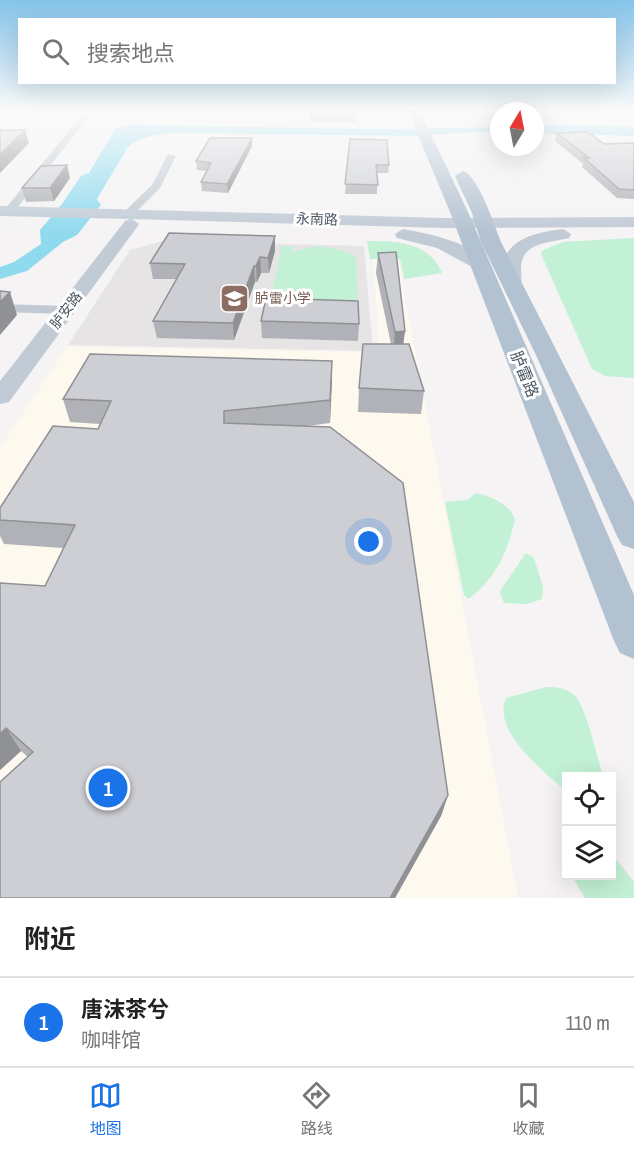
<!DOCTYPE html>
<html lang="zh">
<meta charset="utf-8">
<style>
:root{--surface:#fff;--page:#f6f6f6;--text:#222;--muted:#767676;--line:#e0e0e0;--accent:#1a73e8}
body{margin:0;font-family:"Archivo Narrow","Noto Sans SC",sans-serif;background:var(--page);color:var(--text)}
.controls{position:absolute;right:18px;bottom:18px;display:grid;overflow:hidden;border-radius:0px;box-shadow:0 6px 24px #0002}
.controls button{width:54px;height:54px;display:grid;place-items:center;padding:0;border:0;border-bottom:2px solid var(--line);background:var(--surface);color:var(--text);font:30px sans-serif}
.compass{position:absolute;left:490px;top:102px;width:54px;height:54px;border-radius:50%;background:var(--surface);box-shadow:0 6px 24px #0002;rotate:10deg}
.you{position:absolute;left:369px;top:542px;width:21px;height:21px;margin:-15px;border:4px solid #fff;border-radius:50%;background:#1a73e8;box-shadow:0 0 0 9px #1a73e833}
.badge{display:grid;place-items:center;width:39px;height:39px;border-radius:50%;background:var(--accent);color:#fff;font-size:20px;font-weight:700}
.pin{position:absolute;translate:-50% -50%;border:3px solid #fff;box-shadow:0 2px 6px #0006}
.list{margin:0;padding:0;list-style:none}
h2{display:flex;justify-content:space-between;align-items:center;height:78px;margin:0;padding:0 24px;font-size:26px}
h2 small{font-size:20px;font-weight:400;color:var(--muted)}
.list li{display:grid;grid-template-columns:39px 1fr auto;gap:18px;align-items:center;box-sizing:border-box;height:90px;padding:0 24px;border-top:2px solid var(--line)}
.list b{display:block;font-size:22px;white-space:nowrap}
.list p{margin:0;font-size:20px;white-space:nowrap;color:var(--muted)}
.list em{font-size:20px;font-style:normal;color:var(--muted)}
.icon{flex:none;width:33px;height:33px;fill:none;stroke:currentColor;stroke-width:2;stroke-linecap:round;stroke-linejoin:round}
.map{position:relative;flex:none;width:634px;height:898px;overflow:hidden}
.search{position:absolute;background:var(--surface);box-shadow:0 6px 24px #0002;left:18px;right:18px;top:18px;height:66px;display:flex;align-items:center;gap:15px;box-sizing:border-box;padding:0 21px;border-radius:0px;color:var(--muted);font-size:22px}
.sheet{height:168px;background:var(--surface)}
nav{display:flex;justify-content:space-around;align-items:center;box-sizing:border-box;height:84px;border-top:2px solid var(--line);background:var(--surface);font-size:16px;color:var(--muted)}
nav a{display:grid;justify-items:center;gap:3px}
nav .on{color:var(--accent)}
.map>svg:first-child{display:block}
</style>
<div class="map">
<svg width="634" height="898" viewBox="0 0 634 898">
<rect width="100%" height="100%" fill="#f5f3f3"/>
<!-- commercial -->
<polygon fill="#fdf9ef" points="373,260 398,260 518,898 0,898 0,448 67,347 380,352"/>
<!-- education -->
<polygon fill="#e6e4e5" points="163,241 364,246 373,351 68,345 130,250"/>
<!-- green -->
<g fill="#c3f1d5">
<polygon points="634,238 634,378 605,376 592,369 541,254 543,250 563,242"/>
<path d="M367 241C397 241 429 242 442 273L404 279 400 259H370Z"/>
<path d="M282 246H293L292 253C313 242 336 247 356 256L358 316 267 314Z"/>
<path d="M476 493C490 496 512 505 515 520 506 555 497 576 469 599L464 595 445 502 467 500Z"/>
<polygon points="526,553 534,558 543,587 542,599 527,604 504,603 500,593 502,588"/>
<path d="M546 687C557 687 568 688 576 697 587 711 597 757 603 776H566V791C544 772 491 730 506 698Z"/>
<polygon points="612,854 634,882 634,898 585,898 572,876 612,876"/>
</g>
<!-- water -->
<path fill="#90daee" d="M129 125 395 129 499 127V131L406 136 171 133C156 135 139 136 128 147L97 199 101 205 77 235 63 242 27 271 0 279V267L14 262 41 244 40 230 62 204 81 176 89 173 116 128Z"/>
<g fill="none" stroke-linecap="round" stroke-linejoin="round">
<!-- river -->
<polygon fill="#90daee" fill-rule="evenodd" points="535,125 621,126 634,128 634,136 535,133"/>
<!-- street -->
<g fill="#c1cad2" fill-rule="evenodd">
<polygon points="87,109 95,109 13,213 5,213 5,209"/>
<polygon points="168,154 176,156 160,188 132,216 124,216 124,212 152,185"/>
<polygon points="0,304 66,306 73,310 66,314 0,312"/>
</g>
<!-- secondary -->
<g fill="#c1cbd6" fill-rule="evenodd">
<polygon points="0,206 444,218 634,217 634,227 444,228 132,219 139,224 137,227 9,402 0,404 0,381 125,221 130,219 0,216"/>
<path d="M403 229C427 233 474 243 489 264L486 268H474L437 248 397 238 395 234Z"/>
<path d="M563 229 571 234 569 238C549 243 520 242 521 270 521 277 523 283 519 289H505C501 283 502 277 502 271 503 239 537 232 563 229Z"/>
</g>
<!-- primary -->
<g fill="#b3c2d1" fill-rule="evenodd">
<polygon points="407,109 419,109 468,212 634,595 634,659 620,653 614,641 450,212"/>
<path d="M463 171C478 175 495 227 501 242L634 502V549L622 545 617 536 535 353 481 242 472 213 455 176Z"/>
</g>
</g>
<!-- wall -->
<g fill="#b0b2b7">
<polygon points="310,109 357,113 357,122 310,121"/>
<polygon points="557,133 604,144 634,143 634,199 617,198 582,167 583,164 555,141"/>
<polygon points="350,139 389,165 388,173 377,173 377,194 345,194"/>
<polygon points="252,146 228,193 202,191 201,182 207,171 197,170 196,161"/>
<polygon points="70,178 54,201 26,202 22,188"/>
<polygon points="275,251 269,273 261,273 257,282 255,282 234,340 157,338 153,321 176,279 153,279 150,263"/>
<polygon points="378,253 405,331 403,344 424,391 421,414 358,412 359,388 391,344 376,273"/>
<polygon points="261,321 359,324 358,341 262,338"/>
<polygon points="332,361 330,423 307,426 448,795 441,816 395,898 0,898 28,757 21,751 0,770 0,583 45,586 63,548 4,544 0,536 0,508 98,429 100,424 70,422 63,399"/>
</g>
<!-- shaded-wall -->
<g fill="#909195">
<polygon points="25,130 29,143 0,173 0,155"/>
<polygon points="252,138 252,146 228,193 227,184"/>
<polygon points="67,165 70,178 54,201 50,188"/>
<polygon points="275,236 275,251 269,273 268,258"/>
<polygon points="260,257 261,273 257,282 256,266"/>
<polygon points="254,266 255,282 234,340 233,323"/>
<polygon points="10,292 17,315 0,335 0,302"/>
<polygon points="405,331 402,353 393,354 395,332"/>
<polygon points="332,361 332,383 330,423 330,400"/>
<polygon points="6,728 21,751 0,770 0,734"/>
<polygon points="448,795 441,816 395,898 390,898"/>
</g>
<!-- building -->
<g fill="#cdcfd5" stroke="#909195" stroke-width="1.5">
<polygon points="310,109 356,109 357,113 310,113"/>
<polygon points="0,130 25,130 0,155"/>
<polygon points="588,132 604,144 634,143 634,190 619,189 584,158 589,158 557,133"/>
<polygon points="210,138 252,138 227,184 201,182 211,163 196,161"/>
<polygon points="350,139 387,140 389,165 376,165 378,185 345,184"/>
<polygon points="67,165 50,188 22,188 41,166"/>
<polygon points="169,233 275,236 268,258 260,257 256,266 254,266 233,323 153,321 185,264 150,263"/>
<polygon points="396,252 405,331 395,332 378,253"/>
<polygon points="0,291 10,292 0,302"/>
<polygon points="266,298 358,301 359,324 261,321"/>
<polygon points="363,344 409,344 424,391 359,388"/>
<polygon points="90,354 332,361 330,400 224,411 224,423 330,427 403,483 448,795 390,898 0,898 0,782 33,752 6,728 0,734 0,583 45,586 75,525 0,520 0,508 53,426 98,429 111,401 63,399"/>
</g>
<!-- sky -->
<linearGradient id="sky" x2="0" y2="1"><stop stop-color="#85c3ea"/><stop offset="0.47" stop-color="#fafafa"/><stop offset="1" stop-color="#fafafa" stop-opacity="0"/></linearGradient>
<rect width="634" height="234" fill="url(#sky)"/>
<!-- icons -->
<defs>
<symbol id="school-square" viewBox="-11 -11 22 22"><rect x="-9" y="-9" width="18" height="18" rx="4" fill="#8d6e63" stroke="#fff"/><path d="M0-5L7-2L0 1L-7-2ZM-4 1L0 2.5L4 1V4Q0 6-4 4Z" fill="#fff"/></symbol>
</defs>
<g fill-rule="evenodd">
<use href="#school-square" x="218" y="282" width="33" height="33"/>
</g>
<g text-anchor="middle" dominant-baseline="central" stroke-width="6" stroke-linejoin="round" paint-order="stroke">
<!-- far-street labels -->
<g font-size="14" fill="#4a5661" stroke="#fff">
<text transform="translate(317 219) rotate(2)">永南路</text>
<text transform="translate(66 310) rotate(-53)">胪安路</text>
</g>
<!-- far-education labels -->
<g font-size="14" fill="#785e54" stroke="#fff" text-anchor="start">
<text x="255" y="298">胪雷小学</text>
</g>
<!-- street labels -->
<g font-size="16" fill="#4a5661" stroke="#fff">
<text transform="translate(525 374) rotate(68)">胪雷路</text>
</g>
</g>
</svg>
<div class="controls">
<button><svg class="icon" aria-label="locate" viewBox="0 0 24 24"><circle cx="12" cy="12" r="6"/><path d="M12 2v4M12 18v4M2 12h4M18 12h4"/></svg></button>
<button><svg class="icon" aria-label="layers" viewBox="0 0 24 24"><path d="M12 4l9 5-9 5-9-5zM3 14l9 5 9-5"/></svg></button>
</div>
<svg class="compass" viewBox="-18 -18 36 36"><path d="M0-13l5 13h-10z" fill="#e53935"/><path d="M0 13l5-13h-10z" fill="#767676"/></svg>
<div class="you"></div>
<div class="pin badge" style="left:108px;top:788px">1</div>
<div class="search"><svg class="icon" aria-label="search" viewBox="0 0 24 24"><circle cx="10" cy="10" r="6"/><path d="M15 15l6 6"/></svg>搜索地点</div>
</div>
<section class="sheet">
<h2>附近<small></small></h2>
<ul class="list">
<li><span class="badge">1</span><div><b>唐沫茶兮</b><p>咖啡馆</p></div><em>110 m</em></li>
</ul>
</section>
<nav>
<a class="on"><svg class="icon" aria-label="map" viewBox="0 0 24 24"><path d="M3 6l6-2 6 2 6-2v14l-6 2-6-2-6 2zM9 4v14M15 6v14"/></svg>地图</a>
<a><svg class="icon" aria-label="directions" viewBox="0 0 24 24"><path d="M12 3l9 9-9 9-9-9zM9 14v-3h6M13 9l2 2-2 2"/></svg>路线</a>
<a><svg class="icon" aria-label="saved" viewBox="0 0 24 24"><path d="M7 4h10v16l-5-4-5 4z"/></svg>收藏</a>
</nav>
